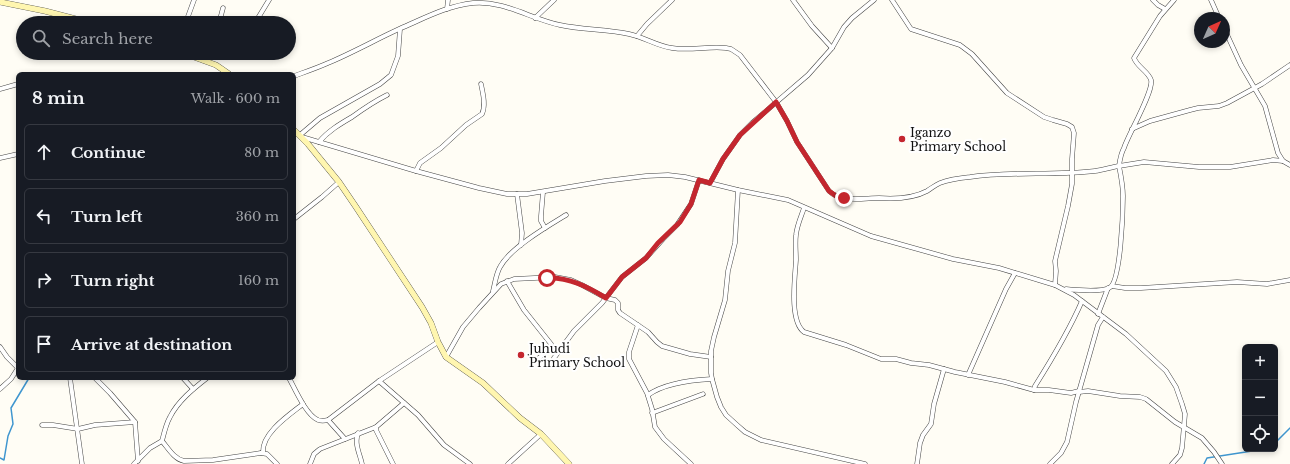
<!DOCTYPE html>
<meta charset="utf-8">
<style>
:root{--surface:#171b24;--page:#20242c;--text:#f1f3f6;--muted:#9ea1a6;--line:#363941}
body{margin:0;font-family:"Libre Baskerville",serif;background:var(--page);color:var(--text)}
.controls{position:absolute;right:12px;bottom:12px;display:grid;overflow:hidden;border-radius:6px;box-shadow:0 2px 6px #0003}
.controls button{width:36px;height:36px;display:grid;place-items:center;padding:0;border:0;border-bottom:1px solid var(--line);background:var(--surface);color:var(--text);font:20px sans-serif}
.compass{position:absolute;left:1194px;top:12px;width:36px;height:36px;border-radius:50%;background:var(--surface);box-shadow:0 2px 6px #0003;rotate:45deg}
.stop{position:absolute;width:12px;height:12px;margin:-9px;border:3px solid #c4262e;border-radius:50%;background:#fff}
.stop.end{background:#c4262e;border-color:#fff;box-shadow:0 1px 4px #0008}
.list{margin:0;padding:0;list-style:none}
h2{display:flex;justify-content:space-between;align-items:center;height:52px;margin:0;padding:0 16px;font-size:17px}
h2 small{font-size:13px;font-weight:400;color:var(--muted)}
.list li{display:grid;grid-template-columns:26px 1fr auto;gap:12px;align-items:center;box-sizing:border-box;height:56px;margin:0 8px 8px;padding:0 8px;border:1px solid var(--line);border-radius:6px}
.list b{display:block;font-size:15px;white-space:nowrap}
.list em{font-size:13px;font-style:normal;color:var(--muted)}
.icon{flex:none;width:22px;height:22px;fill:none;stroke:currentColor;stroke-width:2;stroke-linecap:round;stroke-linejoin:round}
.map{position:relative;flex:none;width:1290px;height:464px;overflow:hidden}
.search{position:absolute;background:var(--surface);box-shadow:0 2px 6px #0003;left:16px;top:16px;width:280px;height:44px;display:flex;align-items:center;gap:10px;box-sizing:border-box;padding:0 14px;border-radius:22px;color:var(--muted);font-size:15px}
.panel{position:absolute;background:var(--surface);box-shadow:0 2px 6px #0003;left:16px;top:72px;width:280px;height:308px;border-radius:6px}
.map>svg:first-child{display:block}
</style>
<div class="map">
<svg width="1290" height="464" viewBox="0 0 1290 464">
<rect width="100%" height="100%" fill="#fffdf5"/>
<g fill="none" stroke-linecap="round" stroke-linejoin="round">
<!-- stream -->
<g stroke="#3f96cf" stroke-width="1.5">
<polyline points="1275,443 1290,428"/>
<polyline points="0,458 4,460 8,436 13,424 11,408 29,378"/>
<polyline points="1204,464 1207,458 1265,449"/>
</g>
<defs>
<g id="street">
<polyline points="793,0 812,26 832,48"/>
<polyline points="892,0 911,29 960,45 972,54 1007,93 1044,117 1053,120 1067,124 1072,127 1074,133 1072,159 1072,184 1068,206 1055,261 1056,271 1055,285"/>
<polyline points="1153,0 1158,5 1165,9"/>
<polyline points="1211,0 1219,18"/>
<polyline points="447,9 448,0"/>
<polyline points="535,18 554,0"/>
<polyline points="186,22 194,0"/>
<polyline points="219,23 223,8"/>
<polyline points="255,23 269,0"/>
<polyline points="1224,28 1241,65 1265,106 1278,153 1283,161"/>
<polyline points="637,36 647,24 672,0"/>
<polyline points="203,60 206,53"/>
<path d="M294 76C305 72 317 68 328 63 352 53 375 40 399 29 423 19 446 6 473 3 503 0 531 19 560 25 583 30 606 29 629 34 644 37 657 46 672 48 690 51 708 46 726 48L731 49 740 55 776 102 787 121 797 142 829 191C841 203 864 198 879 198 894 199 914 198 927 191 932 188 935 185 940 183 950 179 960 178 970 177 1012 171 1054 176 1095 171 1103 170 1112 167 1119 166 1120 159 1121 153 1124 148 1128 135 1154 91 1151 80 1148 71 1137 67 1134 58L1160 16 1174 0"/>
<polyline points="0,89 18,84"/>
<polyline points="1132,129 1150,121 1190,110 1198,108 1219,106 1227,103 1262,84 1290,65"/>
<polyline points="300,135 320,118 380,84 391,75 398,56 400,29"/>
<polyline points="302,137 416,171 479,188 507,194 527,194 605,181 646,176 668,175 685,177 738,190 788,200 871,236 953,259 999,268 1055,285 1074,295 1126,334 1166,371 1176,387 1182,404 1185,414 1182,448 1180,455 1172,464"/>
<path d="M319 142C328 131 340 124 352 117 363 109 375 101 387 95"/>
<polyline points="0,158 18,154"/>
<path d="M416 171 420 163 441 148 466 125 482 114C486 105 483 94 481 84"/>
<polyline points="710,183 723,159 740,135 752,123 808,75 832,48 844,27 852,18 874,0"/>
<polyline points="738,190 735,243 728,271 725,300 714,337 711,351 711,373 712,379 717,397 721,407 726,415 737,425 745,432 761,440 865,464"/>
<polyline points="543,192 541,216 541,221 545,228"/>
<polyline points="517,194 522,233 521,245"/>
<path d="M804 208C801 217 797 225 796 235 795 243 796 251 796 260 795 277 789 321 804 332L846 345 881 359H896L911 363 929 365 955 372 1005 382 1034 390H1049L1071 393 1079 391"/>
<polyline points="294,219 322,197 339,182"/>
<polyline points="507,281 524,310 551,344 552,347 539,358"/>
<polyline points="1112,286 1125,288 1141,288 1237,282 1267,284 1290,280"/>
<path d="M1066 289C1076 290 1100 292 1109 288 1121 283 1123 210 1123 196 1123 186 1121 176 1119 166L1144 162 1199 167H1230L1273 160 1283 161 1290 165"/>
<path d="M493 291C495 283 496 274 500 267 510 248 548 226 566 215"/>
<polyline points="1098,314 1108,288"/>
<polyline points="638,325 629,352 629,359 647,393 652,409 655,427 664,439 691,464"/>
<polyline points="0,347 7,357 18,368"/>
<polyline points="446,357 463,327 479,308 501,284 514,279 555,277 571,280 582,285 606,298 615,300 618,303 618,310 620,313 648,332 657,342 662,346 690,354 711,357"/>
<polyline points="554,358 574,331 602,303 622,277 646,258 663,239 677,225 691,204 699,180"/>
<polyline points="968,375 1006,289 1015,273"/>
<polyline points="70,378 82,464"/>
<polyline points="95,378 110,393 135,422 138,461"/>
<polyline points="183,378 193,389"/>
<path d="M289 378C295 389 306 415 318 420 321 421 324 421 328 420L379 381 438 342"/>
<polyline points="379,381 418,415 444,445 470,464"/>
<polyline points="0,389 11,379 18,368"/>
<path d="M1034 390 1035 386C1052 359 1069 331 1082 301"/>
<polyline points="1079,392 1088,391 1120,396 1140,397 1146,399 1175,422 1202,438 1214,452 1222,464"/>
<path d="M648 395C665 383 691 380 712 379"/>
<polyline points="652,413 703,394"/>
<polyline points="328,420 345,439"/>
<polyline points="42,425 53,425 78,429 95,425 135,422"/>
<path d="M358 433C354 444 360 454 362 464"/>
<path d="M162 441C168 448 174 459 184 461L213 460 261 453 267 454 277 464"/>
<path d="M261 453 263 452C262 433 289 415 303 404"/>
<path d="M134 464 150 448 162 441C164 433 166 424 170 417 178 401 193 389 207 378"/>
<polyline points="310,464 314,454 320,449 376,427"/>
<polyline points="393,464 376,430 376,427 404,403"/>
<polyline points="508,464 541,434"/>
<polyline points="917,464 920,443 923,435 931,424 934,404 944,369"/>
<polyline points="1050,464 1061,453 1067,442 1076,402 1098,325 1103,317"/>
</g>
<g id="secondary">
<polyline points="0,2 45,11 91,23"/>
<polyline points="183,53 216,65 229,74"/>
<polyline points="294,130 308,144 339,182 356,207 422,307 431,323 438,342 446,357 483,383 520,418 541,434 569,464"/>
</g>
</defs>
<!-- street casing -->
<use href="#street" stroke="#444" stroke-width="5"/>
<!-- secondary casing -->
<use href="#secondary" stroke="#333" stroke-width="6"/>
<!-- street -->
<use href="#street" stroke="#fff" stroke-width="4"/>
<!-- secondary -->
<use href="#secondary" stroke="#fff6b0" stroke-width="5.5"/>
</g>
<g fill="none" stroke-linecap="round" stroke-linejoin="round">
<!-- route -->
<path stroke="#c4262e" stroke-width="5" d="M547 278C569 277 588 287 606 298L622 277 646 258 658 243 680 222 691 204 699 180 710 183 723 159 740 135 776 102 787 121 797 142 829 191 836 196 844 198"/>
</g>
<!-- markers -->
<g fill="#c4262e" stroke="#fff" stroke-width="1.5">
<circle cx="902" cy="139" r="4"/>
<circle cx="521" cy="355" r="4"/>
</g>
<g text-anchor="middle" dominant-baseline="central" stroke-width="4" stroke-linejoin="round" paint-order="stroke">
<!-- poi labels -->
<g font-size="12" fill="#111" stroke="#fff" text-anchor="start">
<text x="910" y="132">Iganzo<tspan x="910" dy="14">Primary School</tspan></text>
<text x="529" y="348">Juhudi<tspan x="529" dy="14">Primary School</tspan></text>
</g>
</g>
</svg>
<div class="controls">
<button>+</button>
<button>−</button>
<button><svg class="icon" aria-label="locate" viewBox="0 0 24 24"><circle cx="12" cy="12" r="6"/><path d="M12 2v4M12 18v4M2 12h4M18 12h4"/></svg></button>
</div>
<svg class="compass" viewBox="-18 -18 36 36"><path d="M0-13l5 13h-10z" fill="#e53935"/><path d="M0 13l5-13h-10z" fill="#9ea1a6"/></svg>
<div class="stop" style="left:547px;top:278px"></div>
<div class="stop end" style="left:844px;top:198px"></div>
<div class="search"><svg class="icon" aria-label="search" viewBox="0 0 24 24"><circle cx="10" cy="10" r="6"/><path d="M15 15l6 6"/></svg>Search here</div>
<section class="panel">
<h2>8 min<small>Walk · 600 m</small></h2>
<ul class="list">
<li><svg class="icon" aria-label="ahead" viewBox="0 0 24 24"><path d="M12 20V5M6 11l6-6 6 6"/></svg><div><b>Continue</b></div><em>80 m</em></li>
<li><svg class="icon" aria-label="left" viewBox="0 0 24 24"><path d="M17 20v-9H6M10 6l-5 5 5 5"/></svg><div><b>Turn left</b></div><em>360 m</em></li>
<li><svg class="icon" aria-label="right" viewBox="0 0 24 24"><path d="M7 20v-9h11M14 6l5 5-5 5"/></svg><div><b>Turn right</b></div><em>160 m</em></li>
<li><svg class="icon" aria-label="arrive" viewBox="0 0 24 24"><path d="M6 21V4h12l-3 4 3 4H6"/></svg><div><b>Arrive at destination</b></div></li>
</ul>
</section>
</div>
